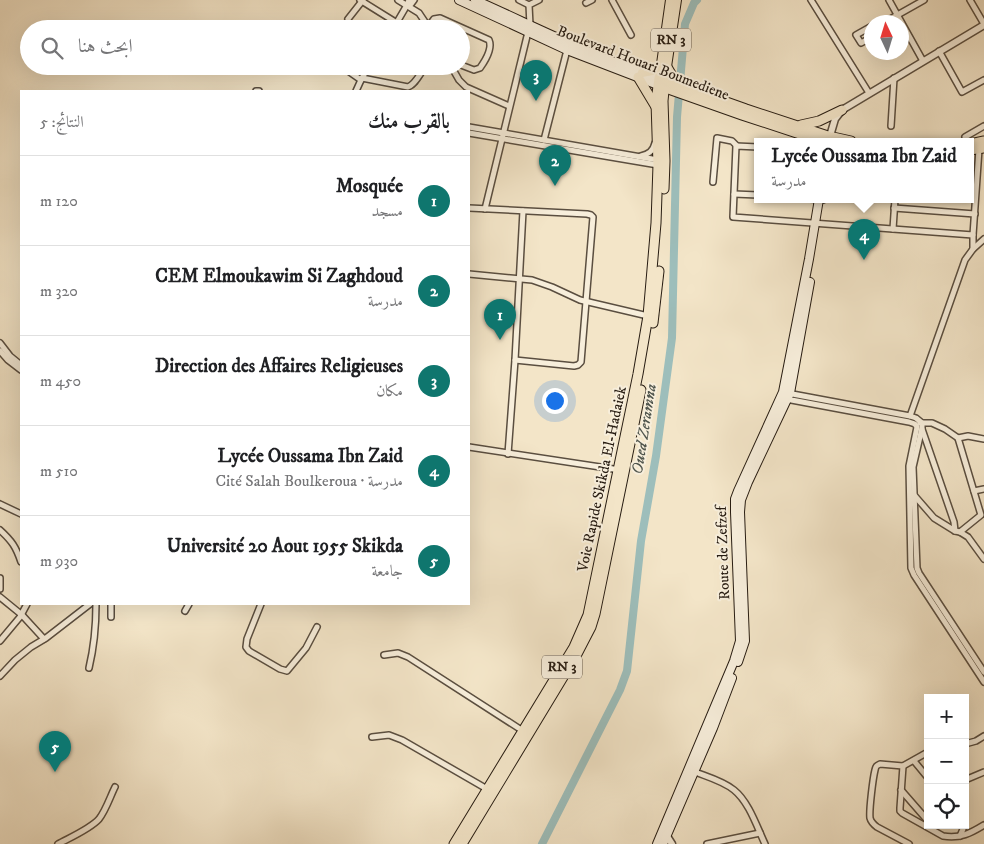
<!DOCTYPE html>
<html lang="ar">
<meta charset="utf-8">
<style>
:root{--surface:#fff;--page:#f2f2f2;--text:#202124;--muted:#757577;--line:#e0e0e0;--accent:#0f766e}
body{margin:0;font-family:"IM FELL DW Pica",Amiri,serif;background:var(--page);color:var(--text);direction:rtl}
.controls{position:absolute;right:15px;bottom:15px;display:grid;overflow:hidden;border-radius:0px;box-shadow:0 5px 20px #0002}
.controls button{width:45px;height:45px;display:grid;place-items:center;padding:0;border:0;border-bottom:1px solid var(--line);background:var(--surface);color:var(--text);font:25px sans-serif}
.compass{position:absolute;left:864px;top:15px;width:45px;height:45px;border-radius:50%;background:var(--surface);box-shadow:0 5px 20px #0002;rotate:356deg}
.you{position:absolute;left:554px;top:400px;width:18px;height:18px;margin:-12px;border:4px solid #fff;border-radius:50%;background:#1a73e8;box-shadow:0 0 0 8px #1a73e833}
.badge{display:grid;place-items:center;width:32px;height:32px;border-radius:50%;background:var(--accent);color:#fff;font-size:16px;font-weight:700}
.pin{position:absolute;translate:-50% -41px;filter:drop-shadow(0 1px 2px #0008)}
.pin::after{content:'';position:absolute;top:26px;width:18px;height:15px;background:inherit;clip-path:polygon(0 0,100% 0,50% 100%)}
.popup{position:absolute;left:754px;top:138px;width:220px;height:65px;box-sizing:border-box;display:grid;place-content:center;border-radius:0px;background:var(--surface);filter:drop-shadow(0 1px 4px #0005);font-size:16px;white-space:nowrap;color:var(--muted)}
.popup b{font-size:19px;color:var(--text)}
.popup::after{content:'';position:absolute;left:50%;top:100%;margin-left:-10px;border:10px solid transparent;border-top-color:var(--surface)}
.list{margin:0;padding:0;list-style:none}
h2{display:flex;justify-content:space-between;align-items:center;height:65px;margin:0;padding:0 20px;font-size:21px}
h2 small{font-size:16px;font-weight:400;color:var(--muted)}
.list li{display:grid;grid-template-columns:32px 1fr auto;gap:15px;align-items:center;box-sizing:border-box;height:90px;padding:0 20px;border-top:1px solid var(--line)}
.list b{display:block;font-size:19px;white-space:nowrap}
.list p{margin:0;font-size:16px;white-space:nowrap;color:var(--muted)}
.list em{font-size:16px;font-style:normal;color:var(--muted)}
.icon{flex:none;width:28px;height:28px;fill:none;stroke:currentColor;stroke-width:2;stroke-linecap:round;stroke-linejoin:round}
.map{position:relative;flex:none;width:984px;height:844px;overflow:hidden;direction:ltr}
.search{position:absolute;background:var(--surface);box-shadow:0 5px 20px #0002;left:20px;top:20px;width:450px;height:55px;display:flex;align-items:center;gap:12px;box-sizing:border-box;padding:0 18px;border-radius:28px;color:var(--muted);font-size:19px}
.panel{position:absolute;background:var(--surface);box-shadow:0 5px 20px #0002;left:20px;top:90px;width:450px;height:515px;border-radius:0px;direction:rtl}
.map>svg:first-child{display:block}
</style>
<div class="map">
<svg width="984" height="844" viewBox="0 0 984 844">
<rect width="100%" height="100%" fill="#f3e5c8"/>
<filter id="stains"><feTurbulence type="fractalNoise" baseFrequency=".004" numOctaves="4"/><feColorMatrix values="0 0 0 0 .2 0 0 0 0 .09 0 0 0 0 .02 0 0 0 .5 -.17"/></filter>
<radialGradient id="worn" r=".72"><stop offset=".6" stop-color="#630" stop-opacity="0"/><stop offset="1" stop-color="#630" stop-opacity=".3"/></radialGradient>
<g fill="none" stroke-linecap="round" stroke-linejoin="round">
<!-- river -->
<polyline stroke="#9dbebb" stroke-width="8" points="542,844 620,690 627,671 641,541 656,456 672,338 677,117 685,24 694,3 697,0"/>
<defs>
<g id="minor">
<polyline points="360,0 397,23"/>
<polyline points="398,0 419,13 429,28"/>
<polyline points="519,0 529,5"/>
<polyline points="612,0 631,35"/>
<polyline points="811,0 869,93"/>
<polyline points="889,0 923,61"/>
<polyline points="970,0 984,24"/>
<polyline points="586,3 592,0"/>
<polyline points="407,5 411,4 414,0"/>
<polyline points="348,19 363,0"/>
<polyline points="885,22 924,0"/>
<polyline points="530,25 529,5 539,0"/>
<polyline points="872,26 856,35 861,43 872,37"/>
<path d="M428 27 434 19 440 18 489 40C493 49 485 61 480 68L474 70 461 65"/>
<polyline points="393,29 407,5 409,0"/>
<polyline points="939,51 962,92 984,80"/>
<polyline points="341,66 361,80"/>
<polyline points="451,66 459,80 466,87 509,106"/>
<path d="M362 78 408 87C416 84 420 73 426 66"/>
<polyline points="256,91 259,91"/>
<polyline points="356,91 361,80 369,66"/>
<polyline points="891,126 894,78"/>
<polyline points="469,127 658,160"/>
<polyline points="469,133 658,165"/>
<polyline points="965,137 984,126"/>
<polyline points="544,140 567,50"/>
<polyline points="758,147 736,146 733,217 973,235 979,149"/>
<path d="M641 156C649 154 653 151 655 143"/>
<polyline points="713,182 717,138 732,141 737,146"/>
<polyline points="734,194 758,195"/>
<polyline points="810,199 823,200"/>
<polyline points="469,208 587,214 591,215 593,217 581,362 578,365 574,366 515,360"/>
<polyline points="894,208 975,214"/>
<polyline points="485,209 528,32"/>
<polyline points="893,229 895,199"/>
<polyline points="973,249 984,239"/>
<polyline points="469,274 532,280 552,287 580,300 648,316"/>
<polyline points="0,343 10,356 21,365"/>
<polyline points="0,351 8,360 21,370"/>
<polyline points="787,393 910,416 916,418 922,423 922,428 913,467 917,568 919,573 984,672"/>
<polyline points="786,399 909,422 915,424 917,427 909,466 911,568 914,575 984,682"/>
<polyline points="910,416 965,260 973,249 973,235"/>
<polyline points="920,423 932,423 945,429 958,438 981,515 960,532"/>
<polyline points="922,429 954,522 955,531"/>
<polyline points="958,438 968,436 984,439"/>
<polyline points="469,447 620,470"/>
<polyline points="508,454 515,360 523,211"/>
<polyline points="974,491 984,489"/>
<polyline points="914,495 934,518 955,531 960,532 968,537 984,559"/>
<polyline points="0,504 21,514"/>
<path d="M0 530C12 541 16 547 21 562"/>
<polyline points="0,578 0,589"/>
<polyline points="0,597 22,615 44,639"/>
<polyline points="261,604 247,639 246,647 249,651 280,669 287,671 306,648 317,627"/>
<polyline points="185,611 189,604"/>
<polyline points="111,617 111,604"/>
<polyline points="0,641 20,617 27,604"/>
<polyline points="384,655 398,653 408,657 523,731"/>
<path d="M89 668C94 647 96 625 96 604"/>
<polyline points="0,676 15,660 31,647 46,638 90,604"/>
<polyline points="372,737 389,735 402,740 487,789"/>
<polyline points="965,744 976,741 984,736"/>
<polyline points="914,761 928,778"/>
<path d="M903 766 900 808V811L902 813 943 836C960 839 971 833 984 825"/>
<path d="M695 772C708 777 723 781 734 790 749 802 757 827 765 844"/>
<polyline points="965,780 984,772"/>
<polyline points="901,790 928,821"/>
<polyline points="960,836 963,829 962,825"/>
<path d="M58 844C71 837 90 829 99 819 106 810 110 797 115 787"/>
<polyline points="707,844 760,833"/>
<path d="M909 844 877 827C873 824 871 822 870 818 869 810 873 778 875 770 876 766 876 766 880 764L903 766 928 752"/>
</g>
<g id="tertiary">
<polyline points="830,136 835,119 842,110 984,25"/>
<polyline points="665,833 672,844"/>
</g>
<g id="secondary">
<polyline points="459,0 567,50 658,85"/>
<path d="M475 0C536 27 596 58 659 78"/>
<polyline points="738,662 745,641 740,512 741,500 748,482 790,393 810,282"/>
<polyline points="657,844 734,661 740,641 735,512 735,499 738,491 783,392 809,259 819,199"/>
<polyline points="663,844 713,728 732,678"/>
</g>
<g id="primary">
<polyline points="642,73 652,71 661,66"/>
<polyline points="659,78 670,0"/>
<polyline points="665,80 677,0"/>
</g>
<g id="trunk">
<polyline points="667,67 677,84"/>
<polyline points="638,77 656,107"/>
<polyline points="660,86 742,115 821,141"/>
<polyline points="801,125 819,121 842,110"/>
<polyline points="833,137 851,141"/>
<polyline points="970,144 984,141"/>
<polyline points="970,150 984,148"/>
<polyline points="664,189 665,161 663,101 665,80"/>
<polyline points="653,323 659,271"/>
<polyline points="454,844 574,647 588,615 638,374 648,316 656,223 658,165 656,102 659,78 746,109 828,136"/>
<polyline points="462,844 577,654 591,627 595,614 641,390"/>
</g>
</defs>
<!-- minor casing -->
<use href="#minor" stroke="#5a4e40" stroke-width="8"/>
<!-- tertiary casing -->
<use href="#tertiary" stroke="#5a4e40" stroke-width="9"/>
<!-- secondary casing -->
<use href="#secondary" stroke="#271c12" stroke-width="10"/>
<!-- primary casing -->
<use href="#primary" stroke="#271c12" stroke-width="10"/>
<!-- trunk casing -->
<use href="#trunk" stroke="#271c12" stroke-width="11"/>
<!-- minor -->
<use href="#minor" stroke="#f7eedb" stroke-width="5"/>
<!-- tertiary -->
<use href="#tertiary" stroke="#f7eedb" stroke-width="6"/>
<!-- secondary -->
<use href="#secondary" stroke="#f7eedb" stroke-width="8"/>
<!-- primary -->
<use href="#primary" stroke="#f3e5c8" stroke-width="8"/>
<!-- trunk -->
<use href="#trunk" stroke="#f3e5c8" stroke-width="9"/>
</g>
<g text-anchor="middle" dominant-baseline="central" stroke-width="4" stroke-linejoin="round" paint-order="stroke">
<!-- shield labels -->
<g fill="#f7eedb" stroke="#655b4e" stroke-width="1">
<rect x="651" y="28.5" width="40" height="23" rx="4"/>
<rect x="542" y="655.5" width="40" height="23" rx="4"/>
</g>
<g font-size="14" font-weight="bold" fill="#271c12">
<text x="671" y="40">RN 3</text>
<text x="562" y="667">RN 3</text>
</g>
<!-- street labels -->
<g font-size="15" fill="#271c12" stroke="#f7eedb">
<text transform="translate(643 63) rotate(21)">Boulevard Houari Boumediene</text>
<text transform="translate(602 479) rotate(-78)">Voie Rapide Skikda El-Hadaiek</text>
<text transform="translate(723 553) rotate(-92)">Route de Zefzef</text>
</g>
<!-- water labels -->
<g font-size="16" font-style="italic" fill="#50554d" stroke="#f7eedb">
<text transform="translate(644 429) rotate(-81)">Oued Zeramna</text>
</g>
</g>
<rect width="100%" height="100%" filter="url(#stains)"/>
<rect width="100%" height="100%" fill="url(#worn)"/>
</svg>
<div class="controls">
<button>+</button>
<button>−</button>
<button><svg class="icon" aria-label="locate" viewBox="0 0 24 24"><circle cx="12" cy="12" r="6"/><path d="M12 2v4M12 18v4M2 12h4M18 12h4"/></svg></button>
</div>
<svg class="compass" viewBox="-18 -18 36 36"><path d="M0-13l5 13h-10z" fill="#e53935"/><path d="M0 13l5-13h-10z" fill="#757577"/></svg>
<div class="you"></div>
<div class="pin badge" style="left:500px;top:340px">1</div>
<div class="pin badge" style="left:555px;top:186px">2</div>
<div class="pin badge" style="left:536px;top:101px">3</div>
<div class="pin badge" style="left:864px;top:260px">4</div>
<div class="popup"><b>Lycée Oussama Ibn Zaid</b>مدرسة</div>
<div class="pin badge" style="left:55px;top:772px">5</div>
<div class="search"><svg class="icon" aria-label="search" viewBox="0 0 24 24"><circle cx="10" cy="10" r="6"/><path d="M15 15l6 6"/></svg>ابحث هنا</div>
<section class="panel">
<h2>بالقرب منك<small>النتائج: 5</small></h2>
<ul class="list">
<li><span class="badge">1</span><div><b>Mosquée</b><p>مسجد</p></div><em>120 m</em></li>
<li><span class="badge">2</span><div><b>CEM Elmoukawim Si Zaghdoud</b><p>مدرسة</p></div><em>320 m</em></li>
<li><span class="badge">3</span><div><b>Direction des Affaires Religieuses</b><p>مكان</p></div><em>450 m</em></li>
<li><span class="badge">4</span><div><b>Lycée Oussama Ibn Zaid</b><p>مدرسة · Cité Salah Boulkeroua</p></div><em>510 m</em></li>
<li><span class="badge">5</span><div><b>Université 20 Aout 1955 Skikda</b><p>جامعة</p></div><em>930 m</em></li>
</ul>
</section>
</div>
